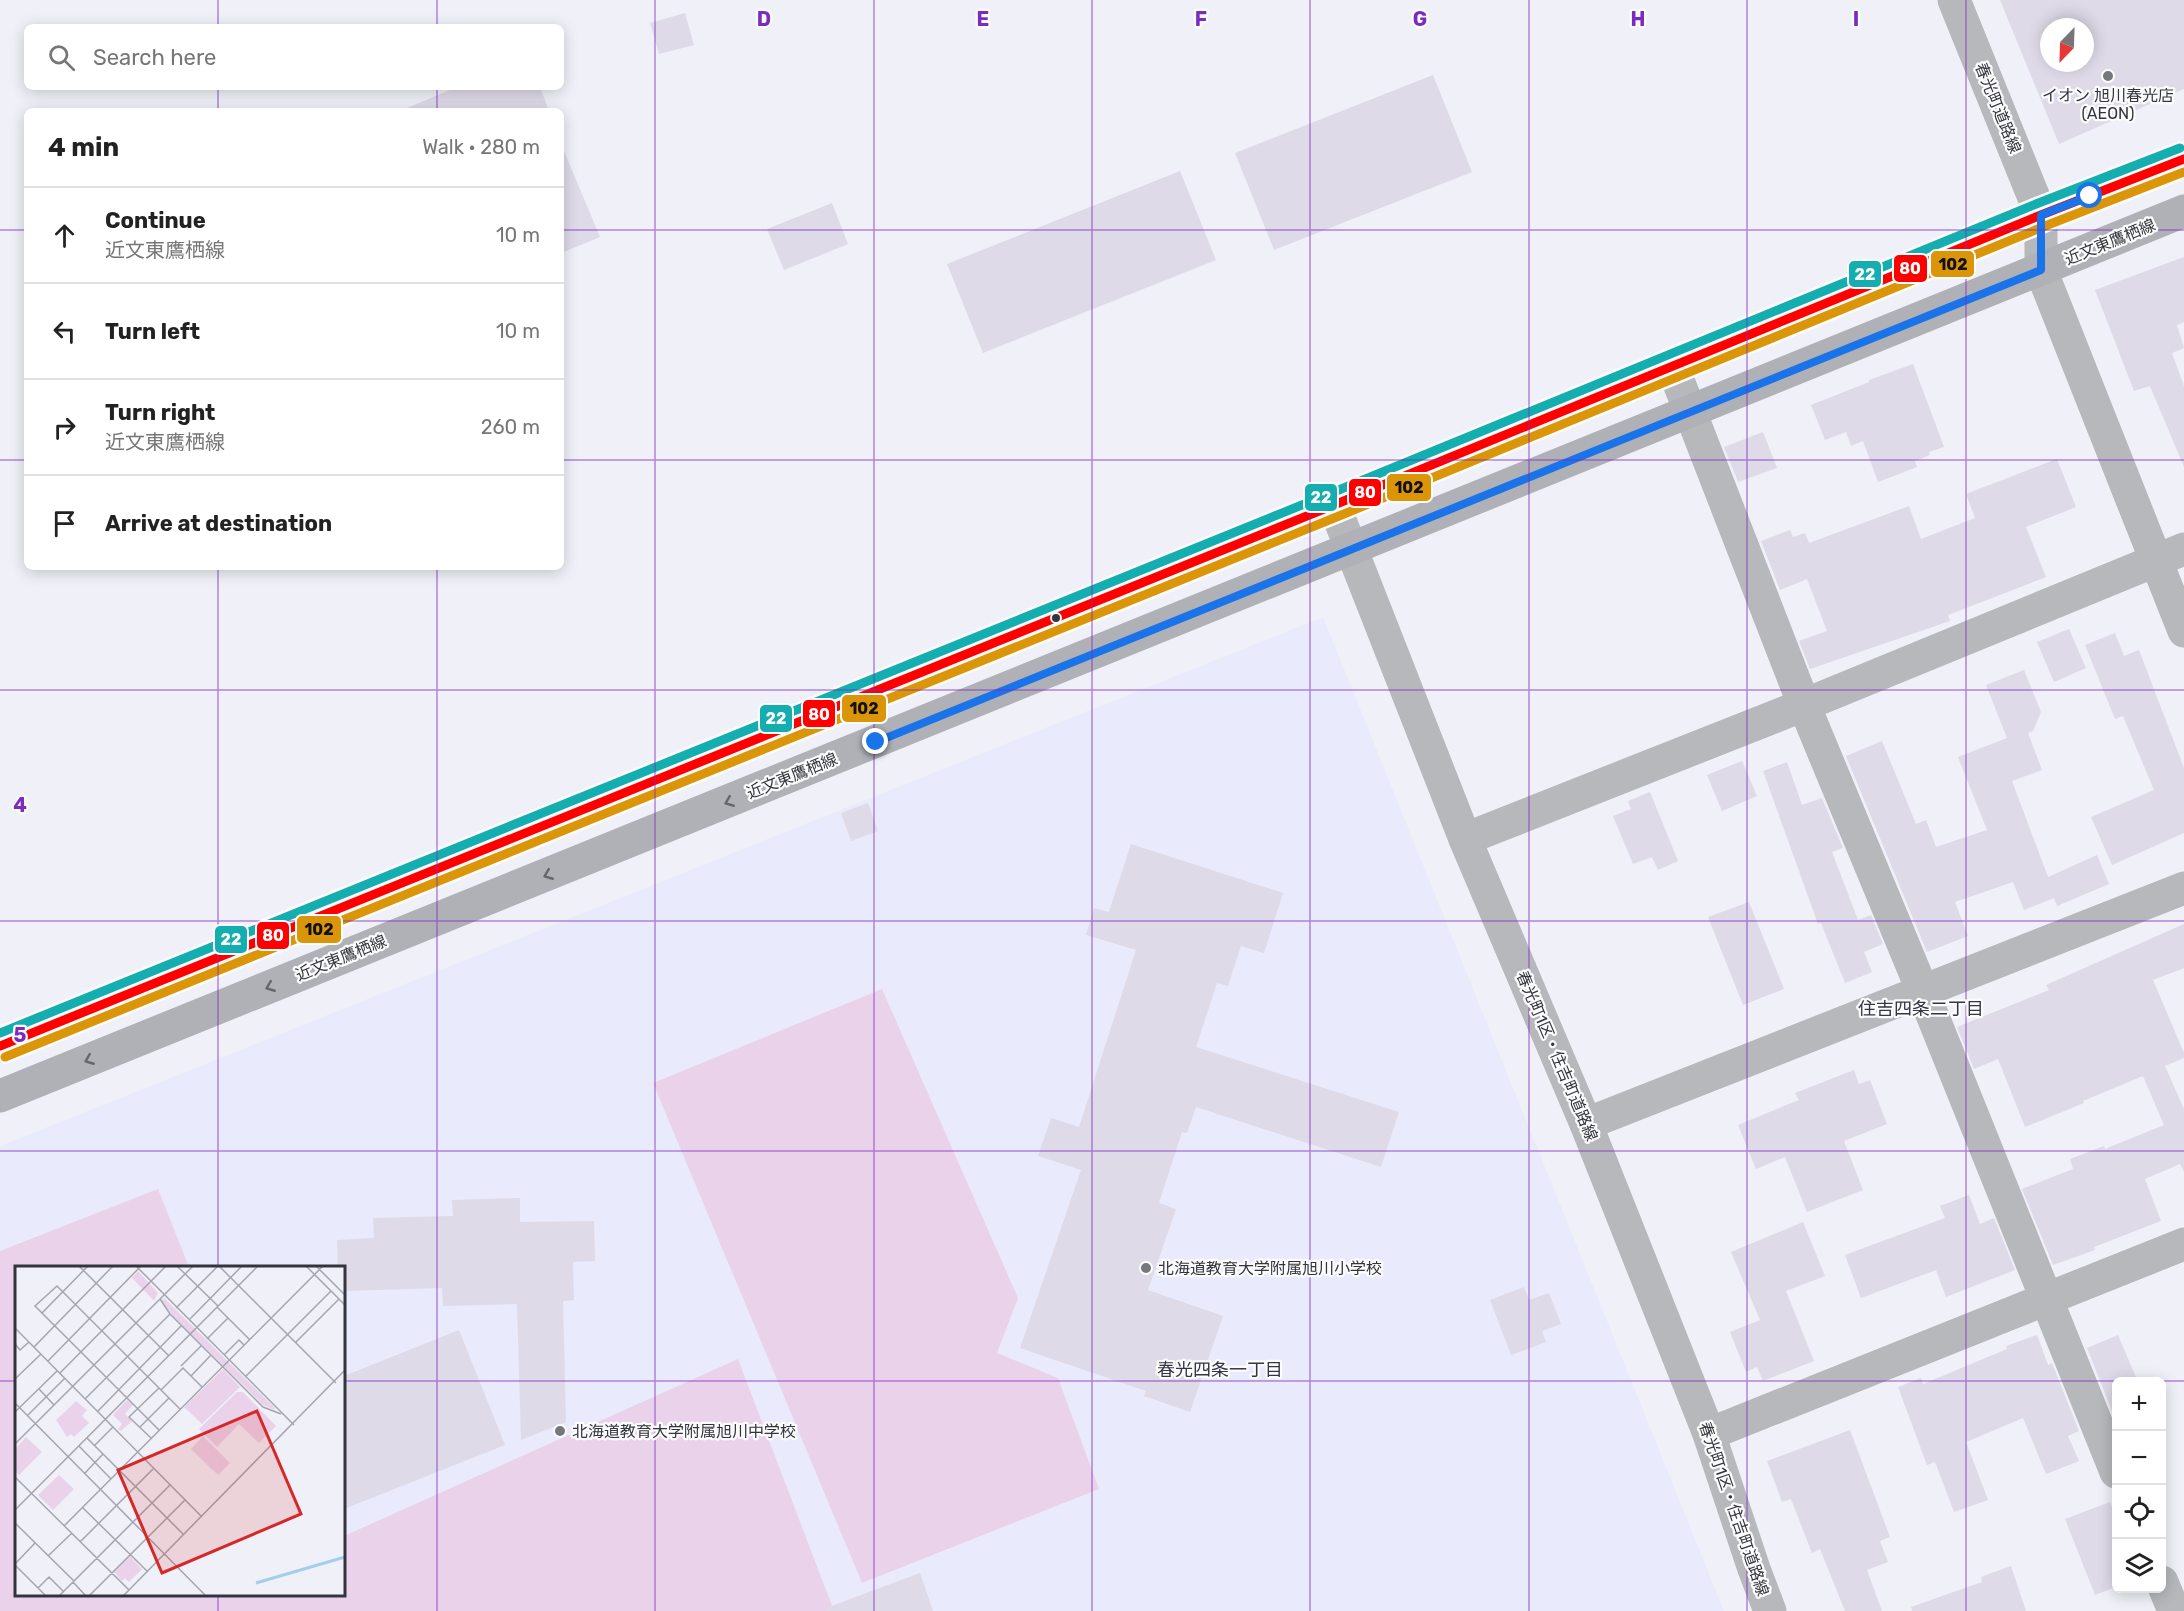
<!DOCTYPE html>
<meta charset="utf-8">
<style>
:root{--surface:#fff;--page:#f2f2f2;--text:#222;--muted:#767676;--line:#e0e0e0}
body{margin:0;font-family:Rubik,"Noto Sans JP",sans-serif;background:var(--page);color:var(--text)}
.controls{position:absolute;right:18px;bottom:18px;display:grid;overflow:hidden;border-radius:9px;box-shadow:0 3px 15px #0003}
.controls button{width:54px;height:54px;display:grid;place-items:center;padding:0;border:0;border-bottom:2px solid var(--line);background:var(--surface);color:var(--text);font:30px sans-serif}
.compass{position:absolute;left:2040px;top:18px;width:54px;height:54px;border-radius:50%;background:var(--surface);box-shadow:0 3px 15px #0003;rotate:203deg}
.stop{position:absolute;width:18px;height:18px;margin:-14px;border:4px solid #1a73e8;border-radius:50%;background:#fff}
.stop.end{background:#1a73e8;border-color:#fff;box-shadow:0 2px 6px #0008}
.list{margin:0;padding:0;list-style:none}
h2{display:flex;justify-content:space-between;align-items:center;height:78px;margin:0;padding:0 24px;font-size:26px}
h2 small{font-size:20px;font-weight:400;color:var(--muted)}
.list li{display:grid;grid-template-columns:39px 1fr auto;gap:18px;align-items:center;box-sizing:border-box;height:96px;padding:0 24px;border-top:2px solid var(--line)}
.list b{display:block;font-size:22px;white-space:nowrap}
.list p{margin:0;font-size:20px;white-space:nowrap;color:var(--muted)}
.list em{font-size:20px;font-style:normal;color:var(--muted)}
.icon{flex:none;width:33px;height:33px;fill:none;stroke:currentColor;stroke-width:2;stroke-linecap:round;stroke-linejoin:round}
.map{position:relative;flex:none;width:2184px;height:1611px;overflow:hidden}
.search{position:absolute;background:var(--surface);box-shadow:0 3px 15px #0003;left:24px;top:24px;width:540px;height:66px;display:flex;align-items:center;gap:15px;box-sizing:border-box;padding:0 21px;border-radius:9px;color:var(--muted);font-size:22px}
.panel{position:absolute;background:var(--surface);box-shadow:0 3px 15px #0003;left:24px;top:108px;width:540px;height:462px;border-radius:9px}
.map>svg:first-child{display:block}
</style>
<div class="map">
<svg width="2184" height="1611" viewBox="0 0 2184 1611">
<rect width="100%" height="100%" fill="#f0f0f8"/>
<!-- built -->
<path fill="#e9eafb" fill-rule="evenodd" d="M1323 617 1724 1611H0V1146ZM16 1268H344V1594H16Z"/>
<!-- green -->
<g fill="#ead3ea">
<polygon points="882,989 1018,1298 997,1353 1058,1378 1099,1489 862,1583 653,1083"/>
<polygon points="158,1189 189,1267 16,1268 16,1594 344,1594 344,1536 738,1359 834,1611 0,1611 0,1251"/>
</g>
<!-- building -->
<g fill="#dedae8" fill-rule="evenodd">
<path d="M2000 0H2184V89L2059 144ZM2049 27H2085V63H2049Z"/>
<polygon points="685,13 694,45 659,54 650,23"/>
<polygon points="1433,75 1472,172 1274,250 1235,153"/>
<polygon points="457,87 540,87 549,111 400,111"/>
<polygon points="561,144 600,237 561,253"/>
<polygon points="1180,171 1216,260 983,353 947,264"/>
<polygon points="832,203 848,244 784,270 767,229"/>
<polygon points="2184,257 2184,322 2177,325 2184,348 2172,353 2184,386 2184,467 2150,386 2134,391 2095,290"/>
<polygon points="1913,364 1944,447 1929,452 1930,455 1915,461 1917,467 1878,482 1863,441 1851,446 1846,432 1825,440 1811,405 1869,382 1869,380"/>
<polygon points="1763,432 1777,468 1738,482 1724,447"/>
<polygon points="2057,459 2076,507 2026,527 2046,577 1948,615 1950,621 1810,669 1799,641 1827,631 1807,579 1780,590 1761,541 1790,530 1793,537 1805,533 1809,543 1909,506 1921,539 1975,518 1966,494"/>
<polygon points="2069,629 2086,668 2054,682 2037,642"/>
<polygon points="2115,633 2124,656 2139,650 2184,768 2184,833 2112,865 2091,817 2154,790 2123,716 2115,719 2085,645"/>
<polygon points="2024,670 2041,712 2033,731 2028,733 2042,770 2012,781 2048,877 2097,855 2109,884 2057,906 2054,898 2024,910 2013,882 1955,902 1968,936 1927,952 1846,756 1882,741 1916,824 1926,820 1936,847 1987,830 1958,757 2007,738 1986,685"/>
<polygon points="1742,761 1757,796 1722,811 1707,775"/>
<polygon points="1787,762 1802,805 1822,798 1843,848 1832,852 1858,920 1871,915 1883,944 1864,952 1872,972 1845,983 1821,923 1818,924 1763,771"/>
<polygon points="1650,792 1678,861 1658,870 1652,857 1633,864 1613,816 1631,809 1628,801"/>
<polygon points="868,803 878,831 851,841 841,813"/>
<polygon points="1131,844 1283,893 1264,953 1241,946 1228,986 1217,983 1196,1047 1399,1112 1381,1167 1196,1107 1187,1133 1182,1132 1159,1203 1176,1209 1148,1290 1223,1316 1190,1412 1144,1396 1146,1391 1020,1348 1081,1170 1038,1156 1051,1118 1079,1127 1136,950 1086,935 1094,908 1109,912"/>
<polygon points="1749,902 1784,989 1743,1005 1708,917"/>
<polygon points="2184,924 2184,968 2153,980 2184,1053 2184,1058 2165,1066 2184,1109 2184,1172 2180,1164 2145,1179 2161,1221 2094,1247 2095,1250 2053,1265 2022,1189 2073,1169 2070,1159 2104,1146 2105,1149 2164,1125 2143,1076 2083,1101 2084,1103 2025,1127 1998,1059 1974,1069 1957,1027 2049,990 2046,985"/>
<polygon points="1854,1070 1859,1084 1870,1080 1887,1124 1844,1141 1863,1190 1807,1212 1785,1157 1756,1169 1738,1125 1799,1100 1795,1093"/>
<polygon points="1969,1195 1980,1224 1994,1218 2015,1270 1946,1297 1936,1270 1861,1298 1845,1255 1945,1218 1940,1206"/>
<polygon points="520,1198 520,1222 594,1221 595,1261 573,1262 574,1300 563,1301 566,1422 521,1440 517,1304 443,1306 442,1288 344,1291 344,1268 338,1268 337,1240 374,1238 373,1218 453,1216 452,1200"/>
<polygon points="1803,1222 1825,1276 1786,1291 1814,1361 1763,1381 1757,1367 1746,1372 1730,1332 1760,1320 1731,1252"/>
<polygon points="1524,1287 1529,1300 1549,1293 1561,1324 1542,1331 1546,1342 1511,1355 1490,1300"/>
<polygon points="459,1330 505,1445 344,1509 344,1376"/>
<polygon points="2037,1335 2048,1365 2052,1363 2079,1431 2068,1436 2079,1461 2046,1474 2023,1418 1966,1442 1988,1500 1954,1512 1935,1462 1927,1465 1898,1387 1921,1378 1923,1384 2007,1349 2006,1346"/>
<polygon points="2118,1335 2138,1382 2116,1382 2116,1415 2114,1416 2087,1348"/>
<polygon points="1850,1430 1890,1537 1880,1541 1888,1562 1867,1570 1882,1611 1845,1611 1820,1549 1812,1553 1791,1499 1782,1502 1767,1461"/>
<polygon points="2110,1502 2116,1517 2116,1587 2095,1595 2065,1519"/>
<polygon points="2011,1566 2026,1611 1912,1611 1911,1607 1982,1582 1981,1577"/>
<polygon points="920,1573 933,1611 826,1611 826,1608"/>
</g>
<g fill="none" stroke-linecap="round" stroke-linejoin="round">
<!-- minor -->
<g stroke="#b7b8bc" stroke-width="33">
<polyline points="1954,0 2041,215 2041,270 2184,631"/>
<polyline points="1672,365 1804,705 1923,992 2116,1472"/>
<polyline points="1334,505 1465,839 1586,1124 1709,1434 1754,1569 1770,1611"/>
<polyline points="1465,839 1804,705 2184,549"/>
<polyline points="1586,1124 2184,888"/>
<polyline points="1709,1434 2184,1244"/>
<polyline points="2162,1582 2174,1611"/>
</g>
<!-- major -->
<g stroke="#afb1b7" stroke-width="33">
<polyline points="0,1046 1334,505 2041,215 2184,159"/>
<polyline points="0,1096 2184,211"/>
</g>
<defs>
<polyline id="bus-1" points="0,1046 1334,505 2041,215 2184,159"/>
<polyline id="bus-2" points="5,1057 1339,516 2045,226 2184,172"/>
<polyline id="bus-3" points="0,1033 1329,494 2036,204 2180,148"/>
</defs>
<!-- bus-1 casing -->
<use href="#bus-1" stroke="#fcfcfc" stroke-width="14"/>
<!-- bus-2 casing -->
<use href="#bus-2" stroke="#fcfcfc" stroke-width="14"/>
<!-- bus-3 casing -->
<use href="#bus-3" stroke="#fcfcfc" stroke-width="14"/>
<!-- bus-1 -->
<use href="#bus-1" stroke="#f00" stroke-width="9"/>
<!-- bus-2 -->
<use href="#bus-2" stroke="#da9509" stroke-width="9"/>
<!-- bus-3 -->
<use href="#bus-3" stroke="#14aeb1" stroke-width="9"/>
</g>
<!-- one-way arrows -->
<defs><path id="oneway-chevron" d="M-2-3.5L2.5 0L-2 3.5" fill="none" stroke-width="1.6" stroke-linecap="round" stroke-linejoin="round" transform="scale(1.5)"/></defs>
<g stroke="#65666e">
<use href="#oneway-chevron" transform="translate(729 802) rotate(158)"/>
<use href="#oneway-chevron" transform="translate(548 875) rotate(158)"/>
<use href="#oneway-chevron" transform="translate(270 987) rotate(158)"/>
<use href="#oneway-chevron" transform="translate(89 1060) rotate(158)"/>
</g>
<g fill="none" stroke-linecap="round" stroke-linejoin="round">
<!-- route -->
<polyline stroke="#1a73e8" stroke-width="8" points="876,742 2041,270 2041,215 2090,196"/>
</g>
<!-- grid -->
<path fill="none" stroke="#7b2cbf" stroke-width="1.5" stroke-opacity="0.55" d="M218 0V27M437 0V27M655 0V1611M874 0V1611M1092 0V1611M1310 0V1611M1529 0V1611M1747 0V1611M1966 0V1611M218 87V111M437 87V111M0 230H27M561 230H2184M0 460H27M561 460H2184M218 567V1268M437 567V1611M0 690H2184M0 921H2184M0 1151H2184M0 1381H16M344 1381H2184M218 1594V1611"/>
<!-- markers -->
<g fill="#75767e" stroke="#fcfcfc" stroke-width="2">
<circle cx="2108" cy="76" r="6"/>
<circle cx="1146" cy="1268" r="6"/>
<circle cx="560" cy="1431" r="6"/>
</g>
<circle fill="#33343d" stroke="#fcfcfc" stroke-width="2" cx="1056" cy="618" r="5"/>
<g text-anchor="middle" dominant-baseline="central" stroke-width="4.5" stroke-linejoin="round" paint-order="stroke">
<!-- poi labels -->
<g font-size="16" fill="#33343d" stroke="#fcfcfc" text-anchor="start">
<text x="2108" y="95" text-anchor="middle">イオン 旭川春光店<tspan x="2108" dy="18">(AEON)</tspan></text>
<text x="1158" y="1268">北海道教育大学附属旭川小学校</text>
<text x="572" y="1431">北海道教育大学附属旭川中学校</text>
</g>
<!-- street labels -->
<g font-size="16" fill="#33343d" stroke="#fcfcfc">
<text transform="translate(1998 108) rotate(68)">春光町道路線</text>
<text transform="translate(2110 242) rotate(-22)">近文東鷹栖線</text>
<text transform="translate(792 776) rotate(-22)">近文東鷹栖線</text>
<text transform="translate(341 958) rotate(-22)">近文東鷹栖線</text>
<text transform="translate(1557 1056) rotate(67)">春光町1区・住吉町道路線</text>
<text transform="translate(1734 1509) rotate(71)">春光町1区・住吉町道路線</text>
</g>
<!-- neighbourhood labels -->
<g font-size="18" fill="#343446" stroke="#fcfcfc">
<text x="1921" y="1009">住吉四条二丁目</text>
<text x="1220" y="1370">春光四条一丁目</text>
</g>
</g>
<!-- overview -->
<g transform="translate(15 1266)">
<rect width="330" height="330" fill="#f0f0f8"/>
<path d="M123 5 143 27 139 35 117 12ZM149 32 260 142V144L248 139 158 50 146 35ZM208 103 225 121 187 158 169 141ZM222 126H228L261 160 244 177 224 158 202 181 184 163ZM112 134 118 139 110 148 117 155 106 165 103 163 107 158 98 149ZM61 135 72 144 67 150 74 157 59 171 56 168 52 171 41 154ZM188 170 215 197 203 209 176 183ZM11 171 27 186 4 209 0 205V183ZM44 209 59 223 38 244 23 229ZM115 290 127 303 114 316 110 312 107 315 99 306Z" fill="#ead3ea"/>
<path fill="none" stroke="#a3cfec" stroke-width="3" d="M241 317 330 291"/>
<path fill="none" stroke="#a4a5ad" stroke-width="1.5" d="M64 0 154 90M121 0 279 159M162 0 203 40M204 0 321 117M291 0 330 39M301 0 330 29M145 33 155 48 248 141 266 148M202 41 235 74M161 42 203 0M27 47 73 0M174 54 227 0M0 62 187 251M192 73 213 52M281 76 324 33M0 78 5 84 14 76M19 81 98 0M209 89 224 74 229 79M33 95 126 0M166 100 186 80M45 107 151 0M176 110 196 89M230 111 316 25M0 113 26 88M24 123 39 139M146 124 168 102 187 121M70 133 155 48M0 137 191 330M83 145 166 60M0 146 42 105M13 149 50 112M125 161 154 132M144 164 20 40 42 20 165 143M72 172 169 269M136 172 114 151 144 122M0 178 178 0M80 179 98 161M64 180 96 213M70 207 88 188M0 211 114 324 108 330M67 241 133 306M0 244 243 0M0 257 59 315M49 260 308 0M65 276 138 203M33 290 57 267M0 298 20 277M0 299 31 330M58 316 71 330M23 322 34 311 48 325M114 324 330 104M44 330 155 219M74 330 170 234"/>
<path fill="#d62828" fill-opacity="0.15" stroke="#d62828" stroke-width="3" d="M242 145 286 248 147 307 103 204Z"/>
<rect width="330" height="330" fill="none" stroke="#33343d" stroke-width="3"/>
</g>
<g font-size="20" text-anchor="middle" font-weight="bold" fill="#7b2cbf" stroke="#fcfcfc" stroke-width="4.5" stroke-linejoin="round" paint-order="stroke">
<text x="764" y="26">D</text>
<text x="983" y="26">E</text>
<text x="1201" y="26">F</text>
<text x="1420" y="26">G</text>
<text x="1638" y="26">H</text>
<text x="1856" y="26">I</text>
<text x="20" y="812">4</text>
<text x="20" y="1042">5</text>
</g>
<g stroke="#fcfcfc" stroke-width="2">
<rect x="1930" y="250" width="45" height="28" rx="6" fill="#da9509"/>
<rect x="1893" y="254" width="35" height="29" rx="6" fill="#f00"/>
<rect x="1848" y="260" width="34" height="28" rx="6" fill="#14aeb1"/>
<rect x="1386" y="473" width="46" height="29" rx="6" fill="#da9509"/>
<rect x="1348" y="478" width="34" height="29" rx="6" fill="#f00"/>
<rect x="1304" y="483" width="34" height="29" rx="6" fill="#14aeb1"/>
<rect x="841" y="694" width="46" height="29" rx="6" fill="#da9509"/>
<rect x="802" y="699" width="34" height="29" rx="6" fill="#f00"/>
<rect x="759" y="704" width="34" height="29" rx="6" fill="#14aeb1"/>
<rect x="296" y="915" width="46" height="29" rx="6" fill="#da9509"/>
<rect x="256" y="921" width="34" height="29" rx="6" fill="#f00"/>
<rect x="214" y="925" width="34" height="29" rx="6" fill="#14aeb1"/>
</g>
<g font-size="16" text-anchor="middle" font-weight="bold" fill="#fff">
<text x="1910" y="274">80</text>
<text x="1865" y="280">22</text>
<text x="1365" y="498">80</text>
<text x="1321" y="503">22</text>
<text x="819" y="720">80</text>
<text x="776" y="724">22</text>
<text x="273" y="941">80</text>
<text x="231" y="945">22</text>
</g>
<g font-size="16" text-anchor="middle" font-weight="bold" fill="#111">
<text x="1953" y="270">102</text>
<text x="1409" y="493">102</text>
<text x="864" y="714">102</text>
<text x="319" y="935">102</text>
</g>
</svg>
<div class="controls">
<button>+</button>
<button>−</button>
<button><svg class="icon" aria-label="locate" viewBox="0 0 24 24"><circle cx="12" cy="12" r="6"/><path d="M12 2v4M12 18v4M2 12h4M18 12h4"/></svg></button>
<button><svg class="icon" aria-label="layers" viewBox="0 0 24 24"><path d="M12 4l9 5-9 5-9-5zM3 14l9 5 9-5"/></svg></button>
</div>
<svg class="compass" viewBox="-18 -18 36 36"><path d="M0-13l5 13h-10z" fill="#e53935"/><path d="M0 13l5-13h-10z" fill="#767676"/></svg>
<div class="stop" style="left:2090px;top:196px"></div>
<div class="stop end" style="left:876px;top:742px"></div>
<div class="search"><svg class="icon" aria-label="search" viewBox="0 0 24 24"><circle cx="10" cy="10" r="6"/><path d="M15 15l6 6"/></svg>Search here</div>
<section class="panel">
<h2>4 min<small>Walk · 280 m</small></h2>
<ul class="list">
<li><svg class="icon" aria-label="ahead" viewBox="0 0 24 24"><path d="M12 20V5M6 11l6-6 6 6"/></svg><div><b>Continue</b><p>近文東鷹栖線</p></div><em>10 m</em></li>
<li><svg class="icon" aria-label="left" viewBox="0 0 24 24"><path d="M17 20v-9H6M10 6l-5 5 5 5"/></svg><div><b>Turn left</b></div><em>10 m</em></li>
<li><svg class="icon" aria-label="right" viewBox="0 0 24 24"><path d="M7 20v-9h11M14 6l5 5-5 5"/></svg><div><b>Turn right</b><p>近文東鷹栖線</p></div><em>260 m</em></li>
<li><svg class="icon" aria-label="arrive" viewBox="0 0 24 24"><path d="M6 21V4h12l-3 4 3 4H6"/></svg><div><b>Arrive at destination</b></div></li>
</ul>
</section>
</div>
